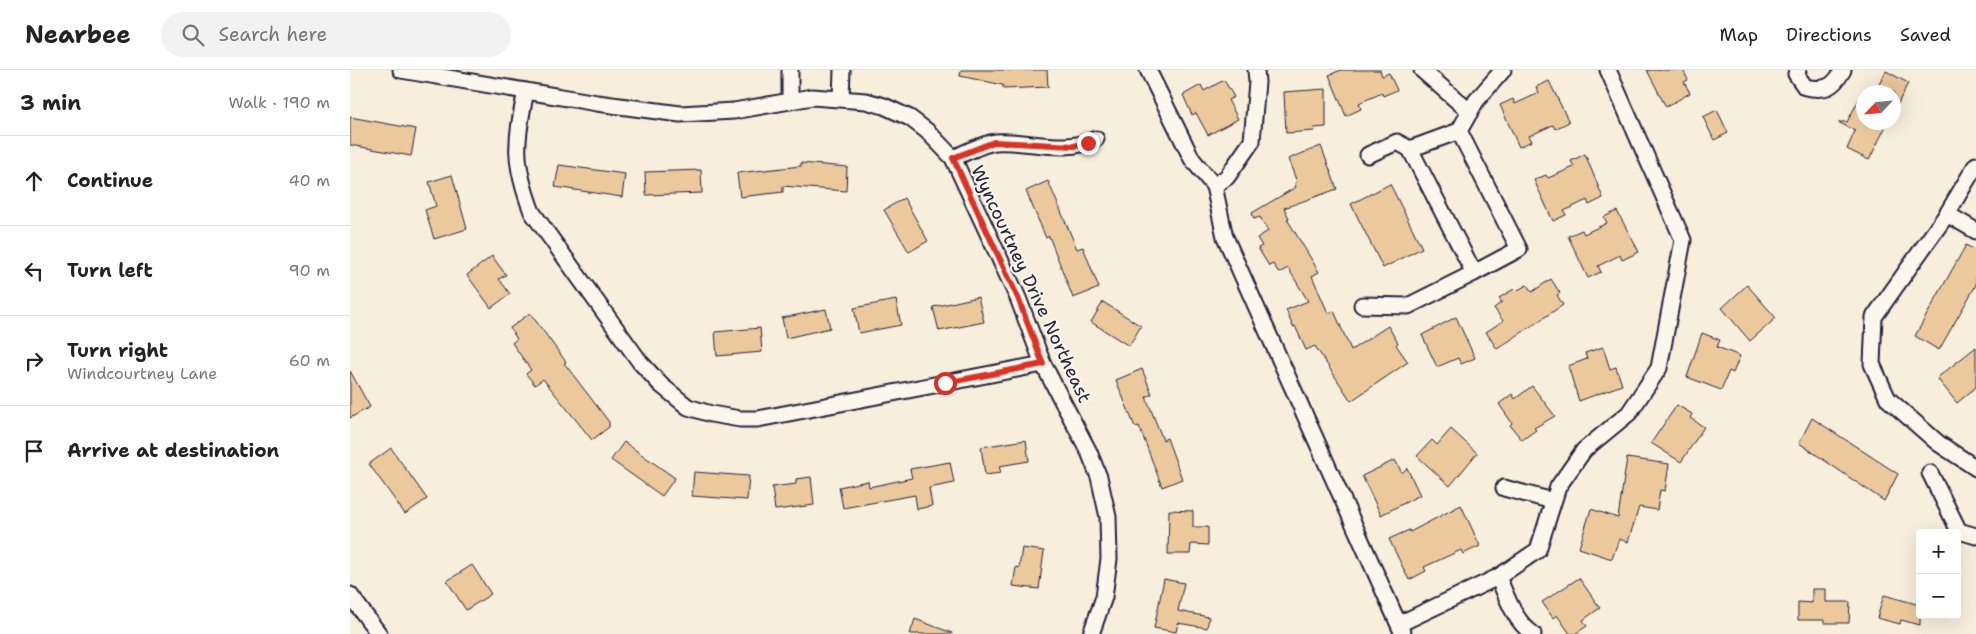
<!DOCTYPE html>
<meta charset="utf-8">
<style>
:root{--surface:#fff;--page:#f2f2f2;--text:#222;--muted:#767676;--line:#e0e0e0}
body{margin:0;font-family:"Shantell Sans",sans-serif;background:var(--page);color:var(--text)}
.controls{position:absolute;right:15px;bottom:15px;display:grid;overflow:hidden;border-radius:5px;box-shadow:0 5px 20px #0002}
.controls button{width:45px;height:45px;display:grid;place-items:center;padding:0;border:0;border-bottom:1px solid var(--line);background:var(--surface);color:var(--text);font:25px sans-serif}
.compass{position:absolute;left:1506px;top:15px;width:45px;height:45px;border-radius:50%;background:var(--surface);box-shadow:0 5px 20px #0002;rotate:244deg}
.stop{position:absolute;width:15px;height:15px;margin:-11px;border:4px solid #d93025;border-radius:50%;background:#fff}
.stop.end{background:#d93025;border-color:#fff;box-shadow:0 1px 5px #0008}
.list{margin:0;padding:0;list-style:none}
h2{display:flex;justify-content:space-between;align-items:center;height:65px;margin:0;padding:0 20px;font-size:21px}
h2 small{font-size:16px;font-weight:400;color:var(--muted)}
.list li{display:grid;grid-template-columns:32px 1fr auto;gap:15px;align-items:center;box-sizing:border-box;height:90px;padding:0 20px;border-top:1px solid var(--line)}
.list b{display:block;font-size:19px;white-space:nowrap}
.list p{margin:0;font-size:16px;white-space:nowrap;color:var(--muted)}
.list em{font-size:16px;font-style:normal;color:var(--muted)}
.icon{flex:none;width:28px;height:28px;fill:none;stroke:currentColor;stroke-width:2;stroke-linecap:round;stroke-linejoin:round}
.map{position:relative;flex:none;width:1626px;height:564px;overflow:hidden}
header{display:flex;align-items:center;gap:30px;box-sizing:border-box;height:70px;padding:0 25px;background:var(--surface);border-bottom:1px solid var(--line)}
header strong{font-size:24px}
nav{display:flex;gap:28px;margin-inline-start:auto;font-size:18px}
.search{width:350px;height:45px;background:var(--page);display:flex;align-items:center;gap:12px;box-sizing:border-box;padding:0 18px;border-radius:28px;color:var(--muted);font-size:19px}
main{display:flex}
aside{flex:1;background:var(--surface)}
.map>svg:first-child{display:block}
</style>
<header>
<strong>Nearbee</strong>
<div class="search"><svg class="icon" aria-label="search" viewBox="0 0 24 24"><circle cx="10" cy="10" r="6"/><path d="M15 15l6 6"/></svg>Search here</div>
<nav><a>Map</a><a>Directions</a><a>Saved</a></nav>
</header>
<main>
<aside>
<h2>3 min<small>Walk · 190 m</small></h2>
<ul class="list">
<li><svg class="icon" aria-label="ahead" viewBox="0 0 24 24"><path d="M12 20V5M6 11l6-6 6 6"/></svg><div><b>Continue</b></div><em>40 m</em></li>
<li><svg class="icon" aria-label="left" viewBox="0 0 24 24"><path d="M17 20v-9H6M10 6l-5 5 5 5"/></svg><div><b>Turn left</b></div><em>90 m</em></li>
<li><svg class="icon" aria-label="right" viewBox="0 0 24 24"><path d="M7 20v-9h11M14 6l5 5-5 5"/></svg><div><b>Turn right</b><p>Windcourtney Lane</p></div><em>60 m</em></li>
<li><svg class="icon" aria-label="arrive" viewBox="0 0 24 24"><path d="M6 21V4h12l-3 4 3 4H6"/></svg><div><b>Arrive at destination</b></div></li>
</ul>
</aside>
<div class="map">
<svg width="1626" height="564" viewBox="0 0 1626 564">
<rect width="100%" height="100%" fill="#f8eedc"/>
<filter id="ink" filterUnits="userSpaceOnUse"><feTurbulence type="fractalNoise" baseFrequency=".02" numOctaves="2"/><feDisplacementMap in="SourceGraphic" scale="10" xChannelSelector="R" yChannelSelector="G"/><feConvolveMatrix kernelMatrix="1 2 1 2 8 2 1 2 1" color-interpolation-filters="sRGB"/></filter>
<g filter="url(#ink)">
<!-- building -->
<g fill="#ecc99d" stroke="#22223b">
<polygon points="611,0 697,0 698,17 653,19 653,15 610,6"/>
<polygon points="991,0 1030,0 1032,6 1039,3 1047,20 1033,26 1032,23 1009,33 1011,39 996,46 979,5"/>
<polygon points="1297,0 1333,0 1338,10 1334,12 1340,23 1316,37"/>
<polygon points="1536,1 1558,13 1544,42 1544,22 1525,22"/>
<polygon points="874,10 884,27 878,30 888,49 858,65 846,43 842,45 833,25 851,15 854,21"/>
<polygon points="1199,11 1219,52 1205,59 1203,55 1179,66 1182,71 1169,77 1150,35 1163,29 1165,34 1189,23 1186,17"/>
<polygon points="976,19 976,57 964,58 965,61 936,63 934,22"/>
<polygon points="1514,20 1514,52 1538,52 1519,90 1497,79 1505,61 1488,52 1497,52"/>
<polygon points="1367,40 1378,63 1364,70 1353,47"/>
<polygon points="0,47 66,59 61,86 0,75"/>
<polygon points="971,76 987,119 934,138 939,148 937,149 969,202 962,206 978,243 984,241 1001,280 1038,256 1048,273 1046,275 1058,292 1001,331 965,276 956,280 945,256 943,257 936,240 958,231 938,198 929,203 923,194 919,196 908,178 912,176 907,168 918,161 910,147 904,149 902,143 946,117 945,113 947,112 938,89"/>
<polygon points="1235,84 1253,128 1239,135 1237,130 1214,141 1216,145 1203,151 1184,110 1196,105 1198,108 1224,97 1221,91"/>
<polygon points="451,93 497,97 496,121 433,116 433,122 390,127 387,103 451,96"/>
<polygon points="209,95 275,104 272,127 205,117"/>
<polygon points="351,100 352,123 296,125 295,102"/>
<polygon points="102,105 117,159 84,169 75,140 86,136 79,112"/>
<polygon points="698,111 727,179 733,177 749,218 723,228 699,166 696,168 676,121"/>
<polygon points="1040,114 1072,178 1033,198 1001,134"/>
<polygon points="554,128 578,171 559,182 534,140"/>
<polygon points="1267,141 1289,182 1272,190 1270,185 1248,196 1251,202 1238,208 1218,166 1232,160 1234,164 1257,153 1254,147"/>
<polygon points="1616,175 1626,181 1626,215 1589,280 1565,266"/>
<polygon points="142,186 156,205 149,209 160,224 141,238 117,205"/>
<polygon points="1201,209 1210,223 1207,225 1213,235 1147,279 1136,262 1153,251 1144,238 1152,232 1149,228 1164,219 1166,221 1177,215 1182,222"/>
<polygon points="1397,215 1426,248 1400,271 1372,238"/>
<polygon points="628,227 634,252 589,261 583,237"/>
<polygon points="546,230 551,255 509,263 504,238"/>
<polygon points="753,232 791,256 779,276 741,252"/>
<polygon points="476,239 480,258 436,268 432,248"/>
<polygon points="180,243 216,292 214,293 259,352 259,357 242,370 193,309 185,315 176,304 181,300 162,273 167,269 160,258"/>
<polygon points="1106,247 1125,288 1111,294 1108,288 1087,297 1072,265"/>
<polygon points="410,258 412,282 367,286 365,262"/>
<polygon points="1352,263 1370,270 1367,277 1390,286 1383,303 1379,301 1371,320 1337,307"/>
<polygon points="1253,277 1260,299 1266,297 1272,315 1229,331 1218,296 1237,289 1235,283"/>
<polygon points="1626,277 1626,317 1607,333 1587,308"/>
<polygon points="792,299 802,324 796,327 813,370 817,368 832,409 812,417 789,356 785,357 766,310"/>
<polygon points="0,301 20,337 0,348"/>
<polygon points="1182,316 1205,346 1184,358 1186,360 1172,370 1160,355 1162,353 1149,334 1162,324 1165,329"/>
<polygon points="1327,335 1342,344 1340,348 1354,357 1331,392 1301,373"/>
<polygon points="1462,348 1548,404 1534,431 1449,373"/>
<polygon points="1101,359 1127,383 1100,416 1067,386 1082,370 1087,375"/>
<polygon points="676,370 679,391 649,396 651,403 635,405 631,377"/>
<polygon points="274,372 325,408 312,426 261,390"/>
<polygon points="41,378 77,429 55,444 19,394"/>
<polygon points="1277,388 1319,394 1315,421 1310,420 1307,440 1289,437 1278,472 1269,469 1262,489 1229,478 1241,439 1268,448"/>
<polygon points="1045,390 1052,403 1057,398 1070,425 1031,445 1012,406"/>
<polygon points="600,392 604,413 579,418 582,436 567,439 565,425 493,438 489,417 518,411 519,417 562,408 560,399"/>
<polygon points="344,402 399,406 397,430 342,426"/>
<polygon points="461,407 464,435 425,440 422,417 446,414 446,409"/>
<polygon points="1111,435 1130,476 1113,484 1111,480 1074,497 1076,501 1059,510 1039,469 1059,460 1060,462"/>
<polygon points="819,440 843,441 843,457 858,457 858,475 841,474 840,484 818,484"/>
<polygon points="672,478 694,481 689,519 663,516 666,497 669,498"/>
<polygon points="122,495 141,524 116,540 97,511"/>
<polygon points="1229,508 1250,538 1233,550 1237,556 1225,564 1220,564 1207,545 1203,548 1192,532"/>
<polygon points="814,509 834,513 828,541 859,547 857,558 828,553 826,562 804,558"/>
<polygon points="1462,519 1476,519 1476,532 1500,532 1499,553 1474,553 1474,550 1448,550 1448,532 1462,533"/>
<polygon points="1534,525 1570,535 1570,555 1551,550 1550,554 1527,548"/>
<polygon points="565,549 602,563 602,564 560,564"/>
</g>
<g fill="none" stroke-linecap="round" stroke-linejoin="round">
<defs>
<g id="minor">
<polyline points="51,0 247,33 330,44 384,41 462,27 516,31 534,36 560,48 577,61 603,88 668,228 693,294 739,382 749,407 758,447 759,489 754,527 741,564"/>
<polyline points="440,0 440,31"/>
<polyline points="798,0 842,89 864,116 875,167 1053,564"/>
<polyline points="1072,0 1120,42"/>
<path d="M1448 0 1446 4 1455 17C1475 21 1483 18 1493 0"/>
<path d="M176 21C165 73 163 92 182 142L290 292 311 315 338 337 361 344 390 349H408L693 294"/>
<polyline points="491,28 492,0"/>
<polyline points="1109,61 1169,179 1124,203"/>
<polyline points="1018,85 1047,72 1060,79 1109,61 1126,31 1153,0"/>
<path d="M603 88C615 83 634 73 646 72 678 70 716 84 746 69"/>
<polyline points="1626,95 1597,144 1524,247 1522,294 1538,329 1588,373 1626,398"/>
<polyline points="864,116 877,107 902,71 907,12 906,0"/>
<polyline points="1597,144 1626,161"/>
<polyline points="1012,235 1058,236 1124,203 1060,79"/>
<polyline points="1580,403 1609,461 1626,466"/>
<polyline points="1154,418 1203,431"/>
<path d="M1148 507C1157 527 1164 551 1183 564"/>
<polyline points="0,525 29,564"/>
<polyline points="1049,554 1148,507 1188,480 1208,417 1234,380 1279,343 1309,298 1333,170 1258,0"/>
</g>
</defs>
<!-- minor casing -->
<use href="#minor" stroke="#22223b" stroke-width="19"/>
<!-- minor -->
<use href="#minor" stroke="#fbf7ec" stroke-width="15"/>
</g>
</g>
<g fill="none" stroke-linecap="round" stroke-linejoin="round" filter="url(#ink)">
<!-- route -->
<polyline stroke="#d93025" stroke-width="6" points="595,313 693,294 668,228 603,88 644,72 724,76 738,73"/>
</g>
<g text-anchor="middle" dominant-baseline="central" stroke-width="4" stroke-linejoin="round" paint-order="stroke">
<!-- street labels -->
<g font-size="18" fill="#22223b" stroke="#fbf7ec">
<text transform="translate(681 214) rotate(65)">Wyncourtney Drive Northeast</text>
</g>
</g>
</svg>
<div class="controls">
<button>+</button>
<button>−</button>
</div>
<svg class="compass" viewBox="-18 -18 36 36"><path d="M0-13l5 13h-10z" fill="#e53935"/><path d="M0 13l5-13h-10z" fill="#767676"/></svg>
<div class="stop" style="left:595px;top:313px"></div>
<div class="stop end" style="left:738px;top:73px"></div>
</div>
</main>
